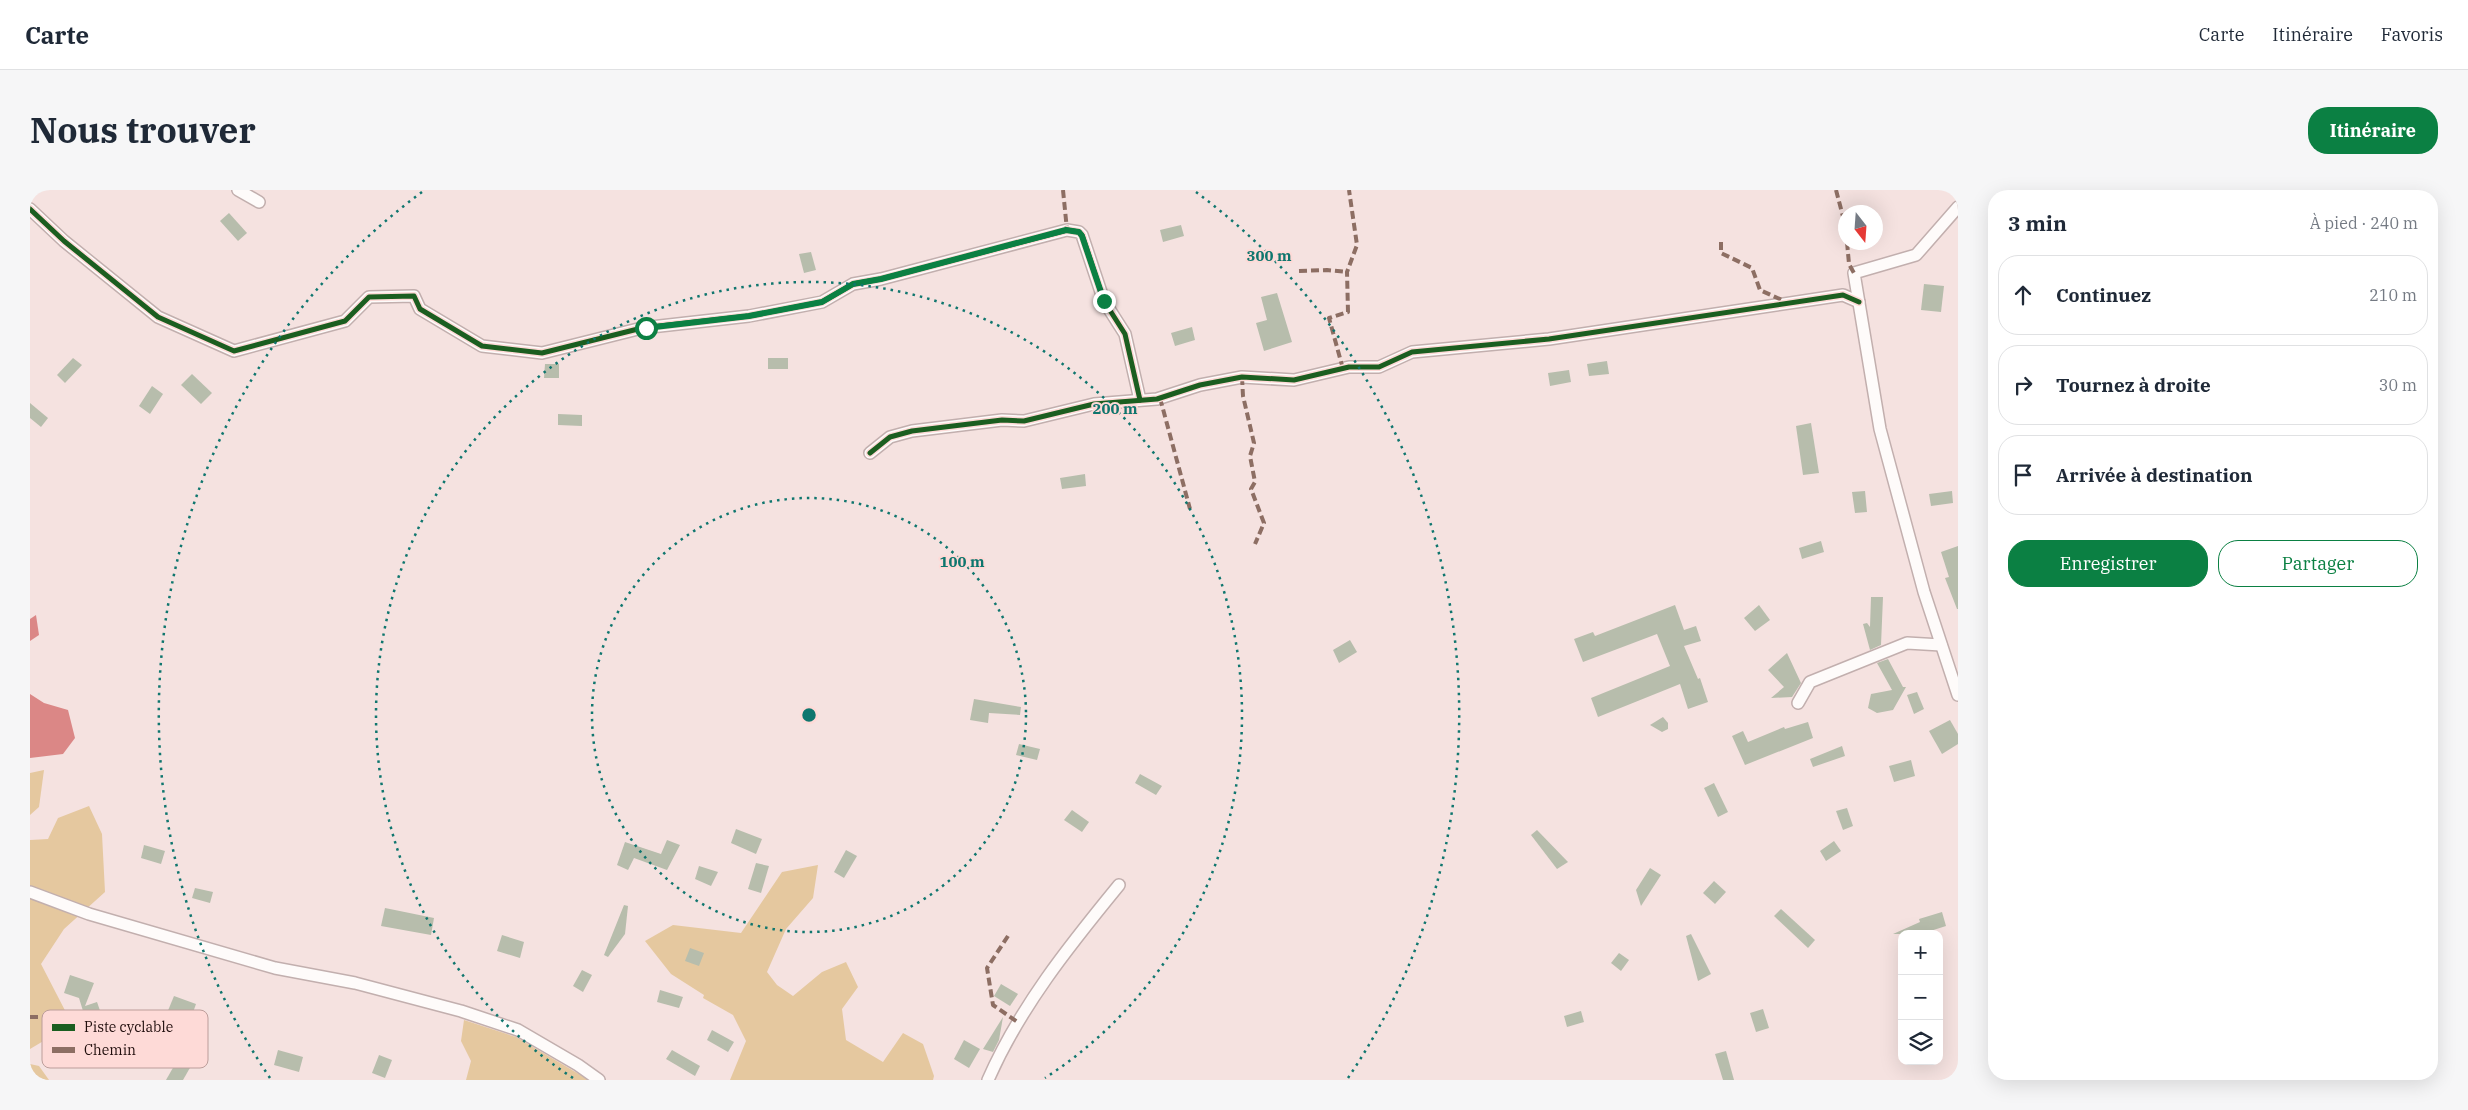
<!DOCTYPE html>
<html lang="fr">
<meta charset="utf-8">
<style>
:root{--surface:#fff;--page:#f6f6f7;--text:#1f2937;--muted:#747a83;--line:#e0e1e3;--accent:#0b8043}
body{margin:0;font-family:"IBM Plex Serif",serif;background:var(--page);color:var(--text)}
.controls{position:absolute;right:15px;bottom:15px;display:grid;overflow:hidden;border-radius:10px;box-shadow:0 5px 20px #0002}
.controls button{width:45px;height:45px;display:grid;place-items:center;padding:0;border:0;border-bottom:1px solid var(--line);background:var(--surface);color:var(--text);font:25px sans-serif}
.compass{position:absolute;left:1808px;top:15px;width:45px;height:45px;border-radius:50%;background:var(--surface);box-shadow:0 5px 20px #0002;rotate:163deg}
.stop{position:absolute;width:15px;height:15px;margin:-11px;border:4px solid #0b8043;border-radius:50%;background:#fff}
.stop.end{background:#0b8043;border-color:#fff;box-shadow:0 1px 5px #0008}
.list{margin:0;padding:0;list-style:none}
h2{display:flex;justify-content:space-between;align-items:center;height:65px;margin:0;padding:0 20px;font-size:21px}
h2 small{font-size:16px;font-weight:400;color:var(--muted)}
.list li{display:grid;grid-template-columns:32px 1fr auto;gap:15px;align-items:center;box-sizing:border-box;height:80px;margin:0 10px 10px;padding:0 10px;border:1px solid var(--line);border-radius:20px}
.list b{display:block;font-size:19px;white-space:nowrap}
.list em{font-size:16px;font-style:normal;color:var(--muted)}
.actions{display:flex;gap:10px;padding:15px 20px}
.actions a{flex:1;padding:11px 0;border:1px solid var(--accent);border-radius:20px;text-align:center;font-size:18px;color:var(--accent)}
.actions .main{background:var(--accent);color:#fff}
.icon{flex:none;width:28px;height:28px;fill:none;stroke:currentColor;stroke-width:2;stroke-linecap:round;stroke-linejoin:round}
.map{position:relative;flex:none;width:1928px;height:890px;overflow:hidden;border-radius:20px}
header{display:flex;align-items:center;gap:30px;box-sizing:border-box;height:70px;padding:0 25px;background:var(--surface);border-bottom:1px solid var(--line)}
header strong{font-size:24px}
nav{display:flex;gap:28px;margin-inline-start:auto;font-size:18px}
.intro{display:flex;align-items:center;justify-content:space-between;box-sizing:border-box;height:120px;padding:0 30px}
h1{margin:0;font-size:35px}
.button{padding:12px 22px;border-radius:20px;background:var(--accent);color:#fff;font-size:18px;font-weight:700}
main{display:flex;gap:30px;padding:0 30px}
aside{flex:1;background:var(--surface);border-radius:20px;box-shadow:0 5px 20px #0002}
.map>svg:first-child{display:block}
</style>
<header>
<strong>Carte</strong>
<nav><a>Carte</a><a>Itinéraire</a><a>Favoris</a></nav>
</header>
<div class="intro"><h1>Nous trouver</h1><a class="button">Itinéraire</a></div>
<main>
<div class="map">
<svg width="1928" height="890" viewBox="0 0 1928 890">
<rect width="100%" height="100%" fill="#f5e2e0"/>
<!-- green -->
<g fill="#e5c89f">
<polygon points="14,580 9,617 0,625 0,583"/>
<polygon points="59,616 72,644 75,702 34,739 11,774 42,834 0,859 0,650 18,649 28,628"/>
<polygon points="788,675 783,708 756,739 737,782 747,795 763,806 792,782 816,772 828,797 812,819 816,850 853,872 873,843 893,854 904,886 903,890 700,890 716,851 703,825 673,808 674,805 641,784 615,751 643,735 711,743 752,682"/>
<polygon points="434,830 486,847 559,890 436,890 441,871 431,851"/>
<polygon points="0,874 9,876 19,890 0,890"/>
</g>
<!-- water -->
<g fill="#db8786">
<polygon points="6,425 9,445 0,451 0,429"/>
<polygon points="0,504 14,513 38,520 45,548 33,564 0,568"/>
</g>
<!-- building -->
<g fill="#b7bdac">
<polygon points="199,23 217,43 208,51 190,31"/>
<polygon points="1151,35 1154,46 1133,52 1130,40"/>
<polygon points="781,62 786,80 774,83 769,64"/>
<polygon points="1894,94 1914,96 1911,122 1891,120"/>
<polygon points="1247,103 1262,152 1234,161 1226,133 1237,130 1231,107"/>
<polygon points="1162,137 1165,150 1145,156 1141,143"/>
<polygon points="43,168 52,175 35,193 27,185"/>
<rect x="738" y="168" width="20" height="11"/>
<polygon points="1577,171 1579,184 1559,186 1557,174"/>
<polygon points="515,174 529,174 529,188 514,188"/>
<polygon points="1539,180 1541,192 1520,196 1518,183"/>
<polygon points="162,184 182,203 171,214 151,195"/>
<polygon points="122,196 133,204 120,224 109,216"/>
<polygon points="0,213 18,228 11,237 0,228"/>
<polygon points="528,224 552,225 552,236 528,235"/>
<polygon points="1781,233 1789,283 1773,285 1766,236"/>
<polygon points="1055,284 1056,296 1032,299 1030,288"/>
<polygon points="1835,301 1837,322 1825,323 1822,302"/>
<polygon points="1922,301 1923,313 1901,316 1899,304"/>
<polygon points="1791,351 1794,362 1772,369 1769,358"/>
<polygon points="1928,356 1928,419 1927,419 1915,388 1919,387 1911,362"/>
<polygon points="1841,407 1853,407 1851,455 1840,460 1833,434 1837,433 1840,437"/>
<polygon points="1645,415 1654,440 1666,436 1671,451 1654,456 1668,489 1670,488 1678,512 1658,519 1650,494 1568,527 1561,508 1640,476 1627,444 1553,472 1544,449 1563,442 1565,446"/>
<polygon points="1729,415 1740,430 1725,441 1714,428"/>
<polygon points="1320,450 1327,462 1309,473 1303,460"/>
<polygon points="1757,463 1771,493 1762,507 1741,508 1754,497 1738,480"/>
<polygon points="1858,469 1873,497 1876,497 1863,520 1847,523 1838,518 1841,504 1862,500 1847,473"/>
<polygon points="1887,502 1894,519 1884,524 1877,505"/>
<polygon points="944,509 991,517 990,525 959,523 958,533 940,530"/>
<polygon points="1633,527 1638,533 1638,539 1632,542 1620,535"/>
<polygon points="1920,530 1928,544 1928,554 1912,564 1899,541"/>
<polygon points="1778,532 1783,548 1715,575 1702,546 1713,541 1718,552 1754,537 1755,539"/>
<polygon points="989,554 1010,559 1007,570 986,565"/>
<polygon points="1812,556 1815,566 1783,577 1780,569"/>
<polygon points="1881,570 1885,586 1864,592 1859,576"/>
<polygon points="1110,584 1132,596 1126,605 1105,593"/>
<polygon points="1684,593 1698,622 1688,627 1674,598"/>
<polygon points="1817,618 1823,636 1813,640 1806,621"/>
<polygon points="1042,620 1059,632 1052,642 1034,630"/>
<polygon points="706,639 732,649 726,664 701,653"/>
<polygon points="1507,640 1538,672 1527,679 1501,645"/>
<polygon points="637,650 650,655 637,680 604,668 598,680 587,675 595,652 631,664"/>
<polygon points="1804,651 1811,661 1796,671 1790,661"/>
<polygon points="114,655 135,661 131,674 111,668"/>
<polygon points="816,660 827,666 814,688 804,682"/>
<polygon points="726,673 739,676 731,703 718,699"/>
<polygon points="669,676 688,682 681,696 665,689"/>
<polygon points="1620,678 1631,685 1611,716 1606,700"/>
<polygon points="1684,691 1696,702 1685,714 1673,703"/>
<polygon points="165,698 183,702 180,713 162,708"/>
<polygon points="594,715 598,716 595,744 578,767 574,765"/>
<polygon points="355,718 404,728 401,745 351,736"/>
<polygon points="1751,719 1785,750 1778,758 1744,726"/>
<polygon points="1912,722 1916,736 1891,744 1863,744 1890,732 1889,729"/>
<polygon points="1661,744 1681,784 1668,791 1656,746"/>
<polygon points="472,745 494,752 490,768 467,761"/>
<polygon points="660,758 674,763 669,776 655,771"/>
<polygon points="1589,763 1599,770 1591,781 1581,773"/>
<polygon points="552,780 562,785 553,802 543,796"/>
<polygon points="40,785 64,793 55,816 67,812 74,832 58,837 49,808 34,803"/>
<polygon points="971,794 988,804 980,816 964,806"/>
<polygon points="630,800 653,807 649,818 627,812"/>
<polygon points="144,806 166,814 160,831 137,823"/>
<polygon points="1733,819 1739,838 1726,842 1720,823"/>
<polygon points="1551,821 1554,832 1537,837 1534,826"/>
<polygon points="973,827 969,850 963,862 953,859"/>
<polygon points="682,840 704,852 698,862 677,850"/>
<polygon points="934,850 950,859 939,878 924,869"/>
<polygon points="248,860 273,867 269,882 244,875"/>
<polygon points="642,860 670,876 665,886 636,869"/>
<polygon points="1696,861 1704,890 1693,890 1685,864"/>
<polygon points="349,865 362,870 355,888 342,883"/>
<polygon points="148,869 161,876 153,890 136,890"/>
</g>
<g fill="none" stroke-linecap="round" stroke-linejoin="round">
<defs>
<g id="minor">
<polyline points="208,0 229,12"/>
<polyline points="1928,17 1886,65 1824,83 1850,239 1894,402 1928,505"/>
<polyline points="0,19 34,51 128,127 204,161 315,131 339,107 384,106 390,119 452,156 512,163 612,138 719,126 792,112 823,94 851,89 1037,40 1049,42 1052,45 1074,111 1095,144 1110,210"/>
<polyline points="840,263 860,247 882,241 972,230 994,231 1064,214 1127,209 1170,195 1212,187 1264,190 1319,177 1349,177 1382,162 1519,149 1813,105 1829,112"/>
<polyline points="1768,513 1780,492 1877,453 1911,455"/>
<polyline points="0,702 59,724 245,778 325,793 431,821 488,840 548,875 569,890"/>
<path d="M958 890C990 817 1039 756 1089 695"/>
</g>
</defs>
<!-- minor casing -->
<use href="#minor" stroke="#c2afae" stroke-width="14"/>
<!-- minor -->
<use href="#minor" stroke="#fefbfa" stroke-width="11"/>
<!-- quiet -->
<g stroke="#8d6e63" stroke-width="4" stroke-dasharray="8 4" stroke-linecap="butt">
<polyline points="1033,0 1037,40"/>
<polyline points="1806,0 1816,38"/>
<polyline points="1691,52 1691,63 1722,78 1730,100 1754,111"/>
<polyline points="1817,52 1819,74 1824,83"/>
<polyline points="1269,81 1297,80 1317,82"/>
<polyline points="1313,179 1299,128 1318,122 1317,82 1327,55 1319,0"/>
<polyline points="1212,187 1213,206 1224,253 1220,266 1225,292 1221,299 1234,333 1225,354"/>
<polyline points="1130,208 1160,319"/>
<polyline points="978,746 957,778 963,815 989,833"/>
<polyline points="0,827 22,827"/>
</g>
<defs>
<g id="cycleway">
<polyline points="0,19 34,51 128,127 204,161 315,131 339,107 384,106 390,119 452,156 512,163 612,138 719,126 792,112 823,94 851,89 1037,40 1049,42 1052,45 1074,111 1095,144 1110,210"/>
<polyline points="840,263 860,247 882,241 972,230 994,231 1064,214 1127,209 1170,195 1212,187 1264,190 1319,177 1349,177 1382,162 1519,149 1813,105 1829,112"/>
</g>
</defs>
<!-- cycleway casing -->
<use href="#cycleway" stroke="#fedad7" stroke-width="8"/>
<!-- cycleway -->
<use href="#cycleway" stroke="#1b5e20" stroke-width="5"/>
</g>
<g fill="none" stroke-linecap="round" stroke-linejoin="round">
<!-- route -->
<polyline stroke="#0b8043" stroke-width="6" points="616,138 719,126 792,112 823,94 851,89 1036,40 1049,42 1052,46 1074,111"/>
</g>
<!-- distance rings -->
<g fill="none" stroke="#0f766e" stroke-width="2.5" stroke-dasharray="2.5 5">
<circle cx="779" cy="525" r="217"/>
<path d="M543 888A433 433 0 1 1 1015 888"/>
<path d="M240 888A650 650 0 0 1 392 2M1166 2A650 650 0 0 1 1318 888"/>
</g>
<!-- legend -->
<rect x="12" y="820" width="166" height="58" rx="8" fill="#fedad7" stroke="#bc9d9a" stroke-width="1"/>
<rect x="22" y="834" width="23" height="7" fill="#1b5e20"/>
<rect x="22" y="857" width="23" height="6" fill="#8d6e63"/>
<g font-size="14" fill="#210e0d">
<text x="54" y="842">Piste cyclable</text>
<text x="54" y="865">Chemin</text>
</g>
<circle cx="779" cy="525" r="8" fill="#0f766e" stroke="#fedad7" stroke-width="2.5"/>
<g font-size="15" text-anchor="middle" font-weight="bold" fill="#0f766e" stroke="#fedad7" stroke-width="4" stroke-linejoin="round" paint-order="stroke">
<text x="1239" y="71">300 m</text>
<text x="1085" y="224">200 m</text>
<text x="932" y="377">100 m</text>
</g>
</svg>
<div class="controls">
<button>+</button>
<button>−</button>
<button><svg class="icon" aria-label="layers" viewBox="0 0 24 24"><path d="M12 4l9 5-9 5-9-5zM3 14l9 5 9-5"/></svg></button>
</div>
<svg class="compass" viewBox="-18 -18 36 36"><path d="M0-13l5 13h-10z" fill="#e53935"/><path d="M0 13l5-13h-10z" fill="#747a83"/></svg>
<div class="stop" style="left:616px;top:138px"></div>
<div class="stop end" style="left:1074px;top:111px"></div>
</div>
<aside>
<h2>3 min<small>À pied · 240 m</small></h2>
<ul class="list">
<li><svg class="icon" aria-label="ahead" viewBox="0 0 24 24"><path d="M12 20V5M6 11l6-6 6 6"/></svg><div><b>Continuez</b></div><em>210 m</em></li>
<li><svg class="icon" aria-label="right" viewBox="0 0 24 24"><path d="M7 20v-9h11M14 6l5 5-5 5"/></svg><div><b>Tournez à droite</b></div><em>30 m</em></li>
<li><svg class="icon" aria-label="arrive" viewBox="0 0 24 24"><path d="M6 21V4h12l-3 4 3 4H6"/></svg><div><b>Arrivée à destination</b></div></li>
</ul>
<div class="actions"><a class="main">Enregistrer</a><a>Partager</a></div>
</aside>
</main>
